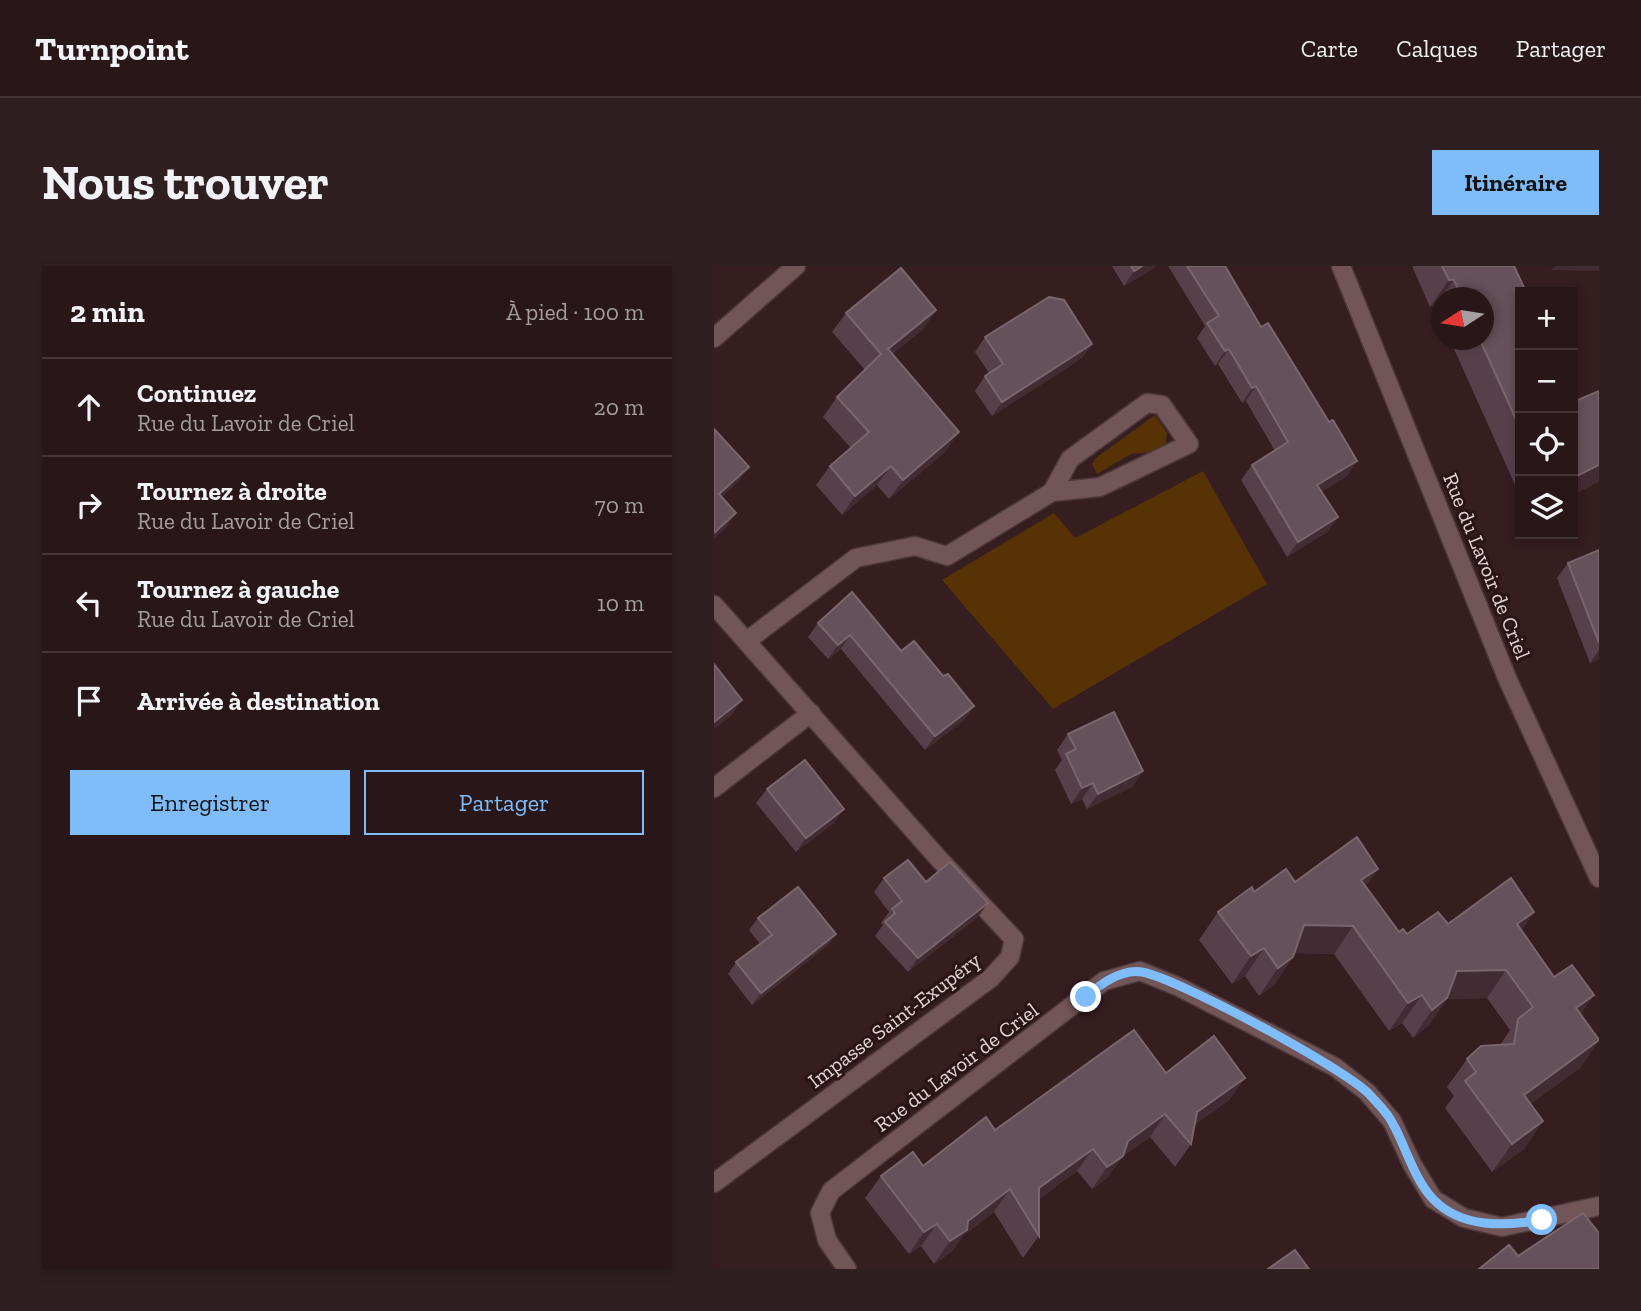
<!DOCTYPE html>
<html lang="fr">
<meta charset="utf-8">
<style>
:root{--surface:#281618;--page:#301f21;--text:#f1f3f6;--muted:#a59fa2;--line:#443537;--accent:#7ebdf9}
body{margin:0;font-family:"Zilla Slab",serif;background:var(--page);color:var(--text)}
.controls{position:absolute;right:21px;top:21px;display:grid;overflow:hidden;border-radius:0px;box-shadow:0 4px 10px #0003}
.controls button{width:63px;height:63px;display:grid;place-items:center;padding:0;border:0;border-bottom:2px solid var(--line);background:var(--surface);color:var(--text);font:35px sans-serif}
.compass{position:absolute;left:717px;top:21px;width:63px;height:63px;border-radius:50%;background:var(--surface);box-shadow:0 4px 10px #0003;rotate:258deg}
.stop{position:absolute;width:21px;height:21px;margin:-16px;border:5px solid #7ebdf9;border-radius:50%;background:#fff}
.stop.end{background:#7ebdf9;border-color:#fff;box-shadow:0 2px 7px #0008}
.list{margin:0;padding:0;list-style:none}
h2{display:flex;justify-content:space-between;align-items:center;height:91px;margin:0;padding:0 28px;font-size:30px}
h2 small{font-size:23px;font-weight:400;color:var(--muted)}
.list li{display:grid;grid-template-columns:46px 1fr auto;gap:21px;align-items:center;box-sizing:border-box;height:98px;padding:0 28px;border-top:2px solid var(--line)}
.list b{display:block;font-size:26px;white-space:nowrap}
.list p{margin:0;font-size:23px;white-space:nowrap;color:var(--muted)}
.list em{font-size:23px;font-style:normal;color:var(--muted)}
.actions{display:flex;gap:14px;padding:21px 28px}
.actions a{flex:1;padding:16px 0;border:2px solid var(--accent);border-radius:0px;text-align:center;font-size:24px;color:var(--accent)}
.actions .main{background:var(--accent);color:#111}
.icon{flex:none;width:38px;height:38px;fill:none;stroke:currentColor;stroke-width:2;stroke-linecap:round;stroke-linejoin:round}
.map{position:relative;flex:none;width:885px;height:1003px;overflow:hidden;border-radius:0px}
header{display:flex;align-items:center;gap:42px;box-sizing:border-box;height:98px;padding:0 35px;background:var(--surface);border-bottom:2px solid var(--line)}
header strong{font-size:33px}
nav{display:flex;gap:38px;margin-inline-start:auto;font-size:24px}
.intro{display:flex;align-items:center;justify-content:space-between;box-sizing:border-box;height:168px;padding:0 42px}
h1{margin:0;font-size:49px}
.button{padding:18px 32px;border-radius:0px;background:var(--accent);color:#111;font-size:24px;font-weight:700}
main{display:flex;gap:42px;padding:0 42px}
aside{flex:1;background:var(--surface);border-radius:0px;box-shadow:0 4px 10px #0003}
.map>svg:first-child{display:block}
</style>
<header>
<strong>Turnpoint</strong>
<nav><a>Carte</a><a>Calques</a><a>Partager</a></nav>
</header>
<div class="intro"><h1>Nous trouver</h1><a class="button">Itinéraire</a></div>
<main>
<aside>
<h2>2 min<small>À pied · 100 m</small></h2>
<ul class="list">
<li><svg class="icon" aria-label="ahead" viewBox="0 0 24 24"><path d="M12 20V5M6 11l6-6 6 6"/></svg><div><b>Continuez</b><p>Rue du Lavoir de Criel</p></div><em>20 m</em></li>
<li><svg class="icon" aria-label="right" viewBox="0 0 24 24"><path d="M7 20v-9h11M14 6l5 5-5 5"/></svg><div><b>Tournez à droite</b><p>Rue du Lavoir de Criel</p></div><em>70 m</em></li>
<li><svg class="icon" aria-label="left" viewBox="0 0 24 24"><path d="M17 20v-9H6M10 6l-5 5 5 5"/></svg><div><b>Tournez à gauche</b><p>Rue du Lavoir de Criel</p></div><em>10 m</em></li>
<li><svg class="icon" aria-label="arrive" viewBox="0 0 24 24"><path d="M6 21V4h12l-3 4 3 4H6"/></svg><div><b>Arrivée à destination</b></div></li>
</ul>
<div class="actions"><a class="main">Enregistrer</a><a>Partager</a></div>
</aside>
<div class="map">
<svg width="885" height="1003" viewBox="0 0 885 1003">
<rect width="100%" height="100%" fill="#351d20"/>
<!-- green -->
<g fill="#573205">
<polygon points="441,149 453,167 452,177 439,186 417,188 383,208 378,198 383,191"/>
<polygon points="489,205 553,318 339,443 228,314 340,247 361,272"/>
</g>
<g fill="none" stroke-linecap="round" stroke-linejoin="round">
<defs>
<g id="minor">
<polyline points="0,72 82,0"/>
<polyline points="0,339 225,593 300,673 296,691 277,712 0,917"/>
<polyline points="34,374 142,292 201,280 233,290 338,226 386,221 475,178 448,139 433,137 356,193 338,226"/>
<polyline points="0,522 97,447"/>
<polyline points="133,1003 113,974 106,947 117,925 390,715 426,705 465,721 621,801 653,826 678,855 698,898 719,933 750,952 788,961 885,940"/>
</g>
<polyline id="tertiary" points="627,0 793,412 885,612"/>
</defs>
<!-- minor casing -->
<use href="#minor" stroke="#4c383a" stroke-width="21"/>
<!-- tertiary casing -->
<use href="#tertiary" stroke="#4c383a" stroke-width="21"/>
<!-- minor -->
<use href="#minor" stroke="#715557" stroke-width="18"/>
<!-- tertiary -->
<use href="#tertiary" stroke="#715557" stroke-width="18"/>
</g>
<!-- wall -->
<g fill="#57404a">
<polygon points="398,0 443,0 410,20"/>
<polygon points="454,0 511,0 547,61 643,195 633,210 607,226 624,251 613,266 573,291 527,214 538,199 561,185 532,135 528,137 504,98 501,100 483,72 491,60"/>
<polygon points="698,0 800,0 806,26 806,230 736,74 769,74 769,32 727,32 727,54 721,40 716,41"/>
<polygon points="222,44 208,64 178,88 231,186 175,233 163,219 128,249 102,219 116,200 137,182 109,151 123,131 151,104 118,66 132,47"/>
<polygon points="271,71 378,78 368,92 278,150 261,125 271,110 275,107 261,86"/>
<polygon points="885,284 885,393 876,397 843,312 854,297"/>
<polygon points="104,357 187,385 229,410 260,440 250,454 211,484 127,383 114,393 94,371"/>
<polygon points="354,468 429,505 418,521 373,543 368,533 357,538 341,504 348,494 343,484"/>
<polygon points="53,523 120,557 82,586 42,537"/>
<polygon points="170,612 212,616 264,651 194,706 161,670 169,659 167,657 175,646 160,626"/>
<polygon points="581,616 652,620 685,666 693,668 734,658 820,646 807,664 885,774 866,802 816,838 829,855 810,883 778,906 731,842 740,830 733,821 753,793 786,779 796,764 773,732 733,733 714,760 699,772 688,757 675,765 620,688 581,687 579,691 560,719 545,730 531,710 518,718 485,674 504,646"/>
<polygon points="44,652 122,668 113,680 38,739 14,708 22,696 46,678 35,664"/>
<polygon points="452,807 531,812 515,834 480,859 477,878 461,901 436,871 409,890 393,912 378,923 363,905 325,933 325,970 309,992 280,946 250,969 237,986 220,998 207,980 195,988 151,932 167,910 209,900 281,864"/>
</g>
<!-- shaded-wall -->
<g fill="#432b33">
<polygon points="428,0 443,0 410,20 420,5"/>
<polygon points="840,0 885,0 885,5 837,4"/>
<polygon points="735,14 740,14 721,40 716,41"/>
<polygon points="222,44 208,64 160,102 174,83"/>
<polygon points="378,78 368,92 278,150 288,136"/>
<polygon points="515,83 504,98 501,100 511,85"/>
<polygon points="542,120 532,135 528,137 538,122"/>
<polygon points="245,166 231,186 175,233 189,214"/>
<polygon points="643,195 633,210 593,234 603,219"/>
<polygon points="885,199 885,216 859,229 859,212"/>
<polygon points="177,200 163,219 128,249 141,230"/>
<polygon points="35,201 24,216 0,238 5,228"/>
<polygon points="22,247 11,263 0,273 0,267"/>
<polygon points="624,251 613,266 573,291 584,276"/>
<polygon points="136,369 127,383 114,393 124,379"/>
<polygon points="885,384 885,393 876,397"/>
<polygon points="28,434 17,450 0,463 0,456"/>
<polygon points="260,440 250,454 211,484 221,470"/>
<polygon points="429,505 418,521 373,543 384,528"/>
<polygon points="379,517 368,533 357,538 368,522"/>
<polygon points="130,543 120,557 82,586 92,572"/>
<polygon points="664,603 645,630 647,614"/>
<polygon points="274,637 264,651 194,706 204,692"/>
<polygon points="820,646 801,674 803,658"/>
<polygon points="590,659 639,660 620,688 571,687"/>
<polygon points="122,668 113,680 38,739 47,727"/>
<polygon points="550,682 531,710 518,718 537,690"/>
<polygon points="579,691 560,719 545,730 564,702"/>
<polygon points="792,704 773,732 733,733 714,760 699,772 718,744 743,705"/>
<polygon points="708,729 688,757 675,765 694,737"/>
<polygon points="880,729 861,757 862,742"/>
<polygon points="885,774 866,802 790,856 810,829"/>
<polygon points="531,812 515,834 467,868 483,846"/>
<polygon points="451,848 436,871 409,890 393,912 378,923 393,901 414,875"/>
<polygon points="829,855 810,883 778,906 798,878"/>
<polygon points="379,883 363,905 309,944 325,922"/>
<polygon points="296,923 280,946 250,969 237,986 220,998 236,975 254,955"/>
<polygon points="223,958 207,980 195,988 210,966"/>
</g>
<!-- building -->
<g fill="#66505a" stroke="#7a656d" stroke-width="2">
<polygon points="417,0 428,0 420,5"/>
<polygon points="473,0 511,0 547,61 554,57 615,156 619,154 643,195 603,219 624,251 584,276 538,199 574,176 542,120 538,122 515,83 511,85 493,57 505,50"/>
<polygon points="728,0 800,0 812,26 806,26 806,162 766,74 769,74 769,32 748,32 740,14 735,14"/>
<polygon points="187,2 222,44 174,83 245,166 189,214 177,200 141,230 116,200 155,166 123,131 167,88 132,47"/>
<polygon points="335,31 350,34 378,78 288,136 271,110 289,98 271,71"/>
<polygon points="885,125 885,199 859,212 859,136"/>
<polygon points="0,163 35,201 5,228 22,247 0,267"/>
<polygon points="885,284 885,377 854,297"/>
<polygon points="138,326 187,385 200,375 229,410 234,408 260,440 221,470 136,369 124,379 104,357"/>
<polygon points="0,398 28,434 0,456"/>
<polygon points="400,446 429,505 384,528 379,517 368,522 352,488 362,483 354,468"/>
<polygon points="91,494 130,543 92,572 53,523"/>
<polygon points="643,571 664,603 647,614 685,666 689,663 693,668 724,646 734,658 797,612 820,646 803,658 840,711 858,699 880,729 862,742 885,774 810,829 829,855 798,878 751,815 762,806 753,793 767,780 800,778 804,753 819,741 792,704 743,705 733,732 718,744 708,729 694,737 639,660 590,659 579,691 564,702 550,682 537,690 504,646 538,621 540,626 572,603 581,616"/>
<polygon points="194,594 212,616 236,596 274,637 204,692 171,656 181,647 178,643 188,635 170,612"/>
<polygon points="84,621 122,668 47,727 22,696 58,669 44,652"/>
<polygon points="420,764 452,807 500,770 531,812 483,846 477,878 451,848 414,875 409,890 393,901 379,883 325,922 325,970 296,923 254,955 253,964 236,975 223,958 210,966 167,910 199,886 209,900 272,851 281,864"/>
<polygon points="869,947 885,967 885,1003 765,1003 795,979 804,990"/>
<polygon points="581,984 595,1003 554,1003"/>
</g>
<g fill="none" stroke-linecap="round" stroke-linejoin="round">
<!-- route -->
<path stroke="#7ebdf9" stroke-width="9" d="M372 731C385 719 408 702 428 706 463 712 632 803 656 829 664 838 674 847 679 858 692 881 700 913 719 933 748 963 791 960 828 954"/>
</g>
<g text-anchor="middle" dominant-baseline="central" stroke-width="6" stroke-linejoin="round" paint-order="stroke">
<!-- street labels -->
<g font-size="21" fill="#e6d5d6" stroke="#2a1416">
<text transform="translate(773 300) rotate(68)">Rue du Lavoir de Criel</text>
<text transform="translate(180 754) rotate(-37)">Impasse Saint-Exupéry</text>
<text transform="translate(242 801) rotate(-37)">Rue du Lavoir de Criel</text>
</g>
</g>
</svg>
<div class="controls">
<button>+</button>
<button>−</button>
<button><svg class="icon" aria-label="locate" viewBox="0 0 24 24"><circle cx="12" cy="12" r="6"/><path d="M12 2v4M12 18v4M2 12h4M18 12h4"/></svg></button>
<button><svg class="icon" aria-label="layers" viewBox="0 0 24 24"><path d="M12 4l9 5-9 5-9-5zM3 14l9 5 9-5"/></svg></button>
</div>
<svg class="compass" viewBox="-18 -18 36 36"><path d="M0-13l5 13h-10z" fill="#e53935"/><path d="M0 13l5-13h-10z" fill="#a59fa2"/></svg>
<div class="stop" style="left:828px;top:954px"></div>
<div class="stop end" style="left:372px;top:731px"></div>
</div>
</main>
